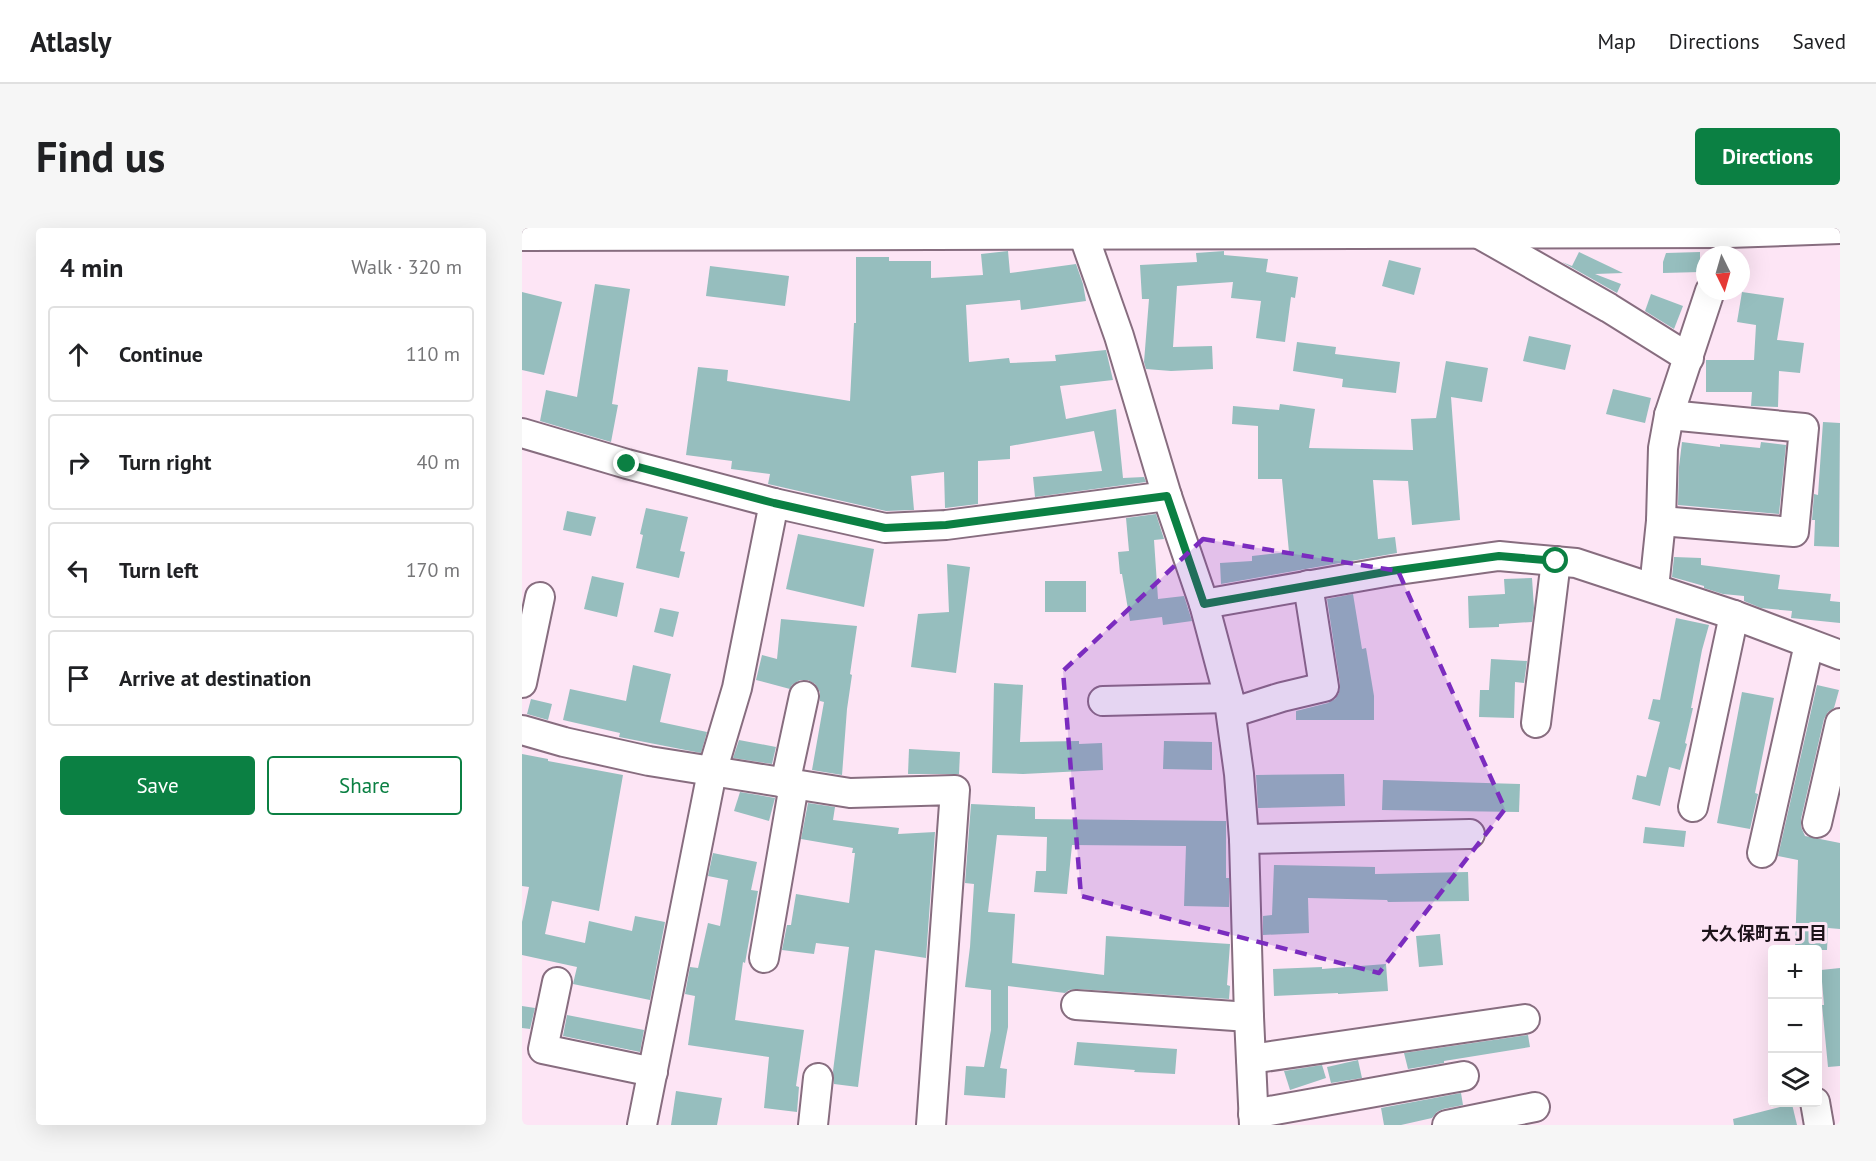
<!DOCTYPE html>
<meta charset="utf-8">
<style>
:root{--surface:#fff;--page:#f6f6f6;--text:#202124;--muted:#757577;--line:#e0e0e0;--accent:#0b8043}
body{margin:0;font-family:"PT Sans","Noto Sans JP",sans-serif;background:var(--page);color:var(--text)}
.controls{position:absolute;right:18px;bottom:18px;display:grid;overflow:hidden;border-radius:6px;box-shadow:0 6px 24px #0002}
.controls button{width:54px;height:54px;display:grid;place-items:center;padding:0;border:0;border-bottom:2px solid var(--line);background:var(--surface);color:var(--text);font:30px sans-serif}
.compass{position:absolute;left:1174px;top:18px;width:54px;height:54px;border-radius:50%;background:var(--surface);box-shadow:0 6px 24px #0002;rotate:175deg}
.stop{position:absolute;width:18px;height:18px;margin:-14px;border:4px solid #0b8043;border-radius:50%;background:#fff}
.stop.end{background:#0b8043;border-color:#fff;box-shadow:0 2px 6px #0008}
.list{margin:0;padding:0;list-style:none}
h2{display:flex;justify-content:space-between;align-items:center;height:78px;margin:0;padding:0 24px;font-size:26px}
h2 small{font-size:20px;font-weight:400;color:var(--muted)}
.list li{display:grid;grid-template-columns:39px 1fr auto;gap:18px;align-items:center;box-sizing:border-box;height:96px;margin:0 12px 12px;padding:0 12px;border:2px solid var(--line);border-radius:6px}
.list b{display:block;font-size:22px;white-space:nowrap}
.list em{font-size:20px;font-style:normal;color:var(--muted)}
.actions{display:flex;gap:12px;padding:18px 24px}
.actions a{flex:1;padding:14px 0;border:2px solid var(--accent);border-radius:6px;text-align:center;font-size:21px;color:var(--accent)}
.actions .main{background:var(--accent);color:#fff}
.icon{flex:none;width:33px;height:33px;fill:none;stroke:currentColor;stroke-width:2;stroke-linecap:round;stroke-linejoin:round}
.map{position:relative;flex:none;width:1318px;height:897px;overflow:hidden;border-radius:6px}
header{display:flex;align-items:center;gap:36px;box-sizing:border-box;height:84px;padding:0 30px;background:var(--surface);border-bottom:2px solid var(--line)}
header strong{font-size:28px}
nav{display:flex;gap:33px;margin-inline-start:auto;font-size:21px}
.intro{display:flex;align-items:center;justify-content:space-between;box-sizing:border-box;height:144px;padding:0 36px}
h1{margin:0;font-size:42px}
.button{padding:15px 27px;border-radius:6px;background:var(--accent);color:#fff;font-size:21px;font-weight:700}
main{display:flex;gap:36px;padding:0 36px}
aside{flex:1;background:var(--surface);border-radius:6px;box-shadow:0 6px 24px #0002}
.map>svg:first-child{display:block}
</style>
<header>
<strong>Atlasly</strong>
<nav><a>Map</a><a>Directions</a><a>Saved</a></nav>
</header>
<div class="intro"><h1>Find us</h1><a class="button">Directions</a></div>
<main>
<aside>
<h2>4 min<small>Walk · 320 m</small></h2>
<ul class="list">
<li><svg class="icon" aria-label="ahead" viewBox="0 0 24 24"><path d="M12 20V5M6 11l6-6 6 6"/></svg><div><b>Continue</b></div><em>110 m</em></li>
<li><svg class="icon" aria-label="right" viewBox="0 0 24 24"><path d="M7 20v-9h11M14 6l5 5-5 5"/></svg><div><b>Turn right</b></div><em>40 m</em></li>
<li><svg class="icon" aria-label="left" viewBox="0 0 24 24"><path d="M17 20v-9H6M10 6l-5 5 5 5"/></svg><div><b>Turn left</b></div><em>170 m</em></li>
<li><svg class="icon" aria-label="arrive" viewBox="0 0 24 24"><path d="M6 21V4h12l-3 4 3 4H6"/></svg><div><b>Arrive at destination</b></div></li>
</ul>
<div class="actions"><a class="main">Save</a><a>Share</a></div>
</aside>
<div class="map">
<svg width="1318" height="897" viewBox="0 0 1318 897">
<rect width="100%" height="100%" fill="#fde5f5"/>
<!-- building -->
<g fill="#96bebe">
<polygon points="486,23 488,45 554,36 561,56 564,73 499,82 498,72 444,77 447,134 487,130 488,135 534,133 533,127 584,122 591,152 538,158 544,191 594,181 601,250 622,249 624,254 513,269 511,249 580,243 572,203 488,218 488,231 456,233 456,276 423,280 422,244 389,248 392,282 364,283 246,256 248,246 209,241 210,233 164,227 176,139 206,142 205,153 328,173 332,95 334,95 334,29 367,29 367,33 409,33 409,50 461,47 459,26"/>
<polygon points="702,23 702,27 746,31 744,44 776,49 773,70 769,69 763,114 734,110 739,73 709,70 711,54 655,58 651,119 690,118 691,141 649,143 624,141 622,134 627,71 620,71 618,37 675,34 674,25"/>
<polygon points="1057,24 1101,45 1073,46 1099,56 1095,65 1040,34 1050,38"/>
<polygon points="1178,24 1178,44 1141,45 1141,34 1144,25"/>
<polygon points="867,32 899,40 892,67 860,58"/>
<polygon points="188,38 267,48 263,78 184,68"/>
<polygon points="73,56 108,61 90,176 96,177 89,214 18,193 24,162 55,169"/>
<polygon points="0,64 40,74 22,147 0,142"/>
<polygon points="1220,64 1262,70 1255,112 1282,115 1278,145 1257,143 1256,179 1229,178 1230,164 1184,164 1184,132 1232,132 1234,97 1215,94"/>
<polygon points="1129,66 1161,78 1152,101 1123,83"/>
<polygon points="1007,108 1049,117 1043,142 1001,133"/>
<polygon points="775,114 814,119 813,126 878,134 874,165 820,159 821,151 771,143"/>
<polygon points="924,133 966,140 960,174 929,169 938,292 890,297 886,253 851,252 856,311 873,309 875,325 699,356 698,335 730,333 730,328 767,324 760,251 736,251 736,198 710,196 711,178 757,182 758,176 793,181 787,220 891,222 889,191 914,190"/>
<polygon points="1091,161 1129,170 1123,195 1084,186"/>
<polygon points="1301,194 1318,195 1317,319 1292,318 1293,292 1290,292 1292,266 1296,267"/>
<polygon points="1160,214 1198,219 1198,216 1238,220 1239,214 1264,217 1257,286 1156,277 1157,239"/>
<polygon points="124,280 166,289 158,323 163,324 157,350 114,340 121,307 118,306"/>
<polygon points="45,283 74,289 69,308 41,302"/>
<polygon points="634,286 642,311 632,312 636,371 662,368 670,393 641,397 640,389 608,393 600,346 598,346 596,324 607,323 604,290"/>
<polygon points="276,306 352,321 342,379 264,361"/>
<polygon points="1152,329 1179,330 1179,337 1258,347 1256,361 1309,366 1308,373 1318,374 1318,395 1269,390 1270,383 1239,380 1222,373 1222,368 1201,366 1182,360 1182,358 1150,349"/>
<polygon points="425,336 448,339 434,445 389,439 396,386 427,384"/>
<polygon points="70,348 102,355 95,389 62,381"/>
<polygon points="1010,350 1012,380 1010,394 977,396 977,399 947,400 946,368 983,366 982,351"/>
<rect x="523" y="353" width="41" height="31"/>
<polygon points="831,366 840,421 844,420 852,468 852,492 774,492 774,483 806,475 813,471 817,465 818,456 805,371"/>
<polygon points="138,380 157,384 151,409 132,404"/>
<polygon points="1154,390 1187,397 1180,422 1169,480 1171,480 1163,515 1165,516 1158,542 1147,539 1138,578 1110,571 1115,547 1124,549 1138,494 1126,491 1131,471 1138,472"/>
<polygon points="259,391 335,398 328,446 330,447 325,481 320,547 290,542 302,474 298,473 298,464 293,456 286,452 278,452 270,457 268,461 234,452 240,427 255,431"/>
<polygon points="969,431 1005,433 1002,455 993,454 992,490 957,489 958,462 967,462"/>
<polygon points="111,437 149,446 138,494 185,504 179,525 97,509 98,505 41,492 48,461 104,473"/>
<polygon points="472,455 501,457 498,514 557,513 557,516 580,515 581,542 501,546 470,545"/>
<polygon points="1295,457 1317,462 1312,480 1306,484 1302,491 1279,591 1279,599 1283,608 1318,615 1318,701 1306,700 1305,722 1273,722 1276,632 1256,628"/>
<polygon points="1220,464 1252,470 1233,565 1236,566 1228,601 1195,595"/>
<polygon points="9,471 30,476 26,492 5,486"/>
<polygon points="217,512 254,519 250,536 211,530"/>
<polygon points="642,513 690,514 690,542 641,541"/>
<polygon points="387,521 438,524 437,546 386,546"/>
<polygon points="0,526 26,531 26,533 101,547 77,683 30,673 23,706 63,715 67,693 110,703 113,688 143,694 128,772 51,756 55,739 0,727 0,694 7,659 0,658"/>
<polygon points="822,546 823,578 736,580 734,547"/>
<polygon points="861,552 998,556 997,584 860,582"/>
<polygon points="218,564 253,570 247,593 212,583"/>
<polygon points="286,575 313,579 311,592 377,600 376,606 413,604 404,730 353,722 336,859 312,856 311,843 327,719 294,715 292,726 260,722 265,697 269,697 274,666 327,675 333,625 330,625 331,620 279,611"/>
<polygon points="449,576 513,579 513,591 704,593 704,650 707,650 707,679 662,678 664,618 550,617 545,666 512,664 514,643 524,643 525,609 475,607 466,684 493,686 490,735 582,747 584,708 708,716 705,757 708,758 707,771 555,761 547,762 543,765 486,758 486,799 478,840 485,841 483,870 442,867 444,838 462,839 469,802 469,762 443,759 448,719 452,656 443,655"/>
<polygon points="1123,599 1164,603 1162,619 1121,615"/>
<polygon points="191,625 235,634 229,662 236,663 223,735 221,734 213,792 282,802 274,858 277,859 275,884 242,880 247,829 166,817 173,768 163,766 168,739 176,740 186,695 198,698 206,652 186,648"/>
<polygon points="752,637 853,639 853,646 946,644 947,673 866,674 865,672 786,670 787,705 741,707 741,688 750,687"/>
<polygon points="918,706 921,737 897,739 894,708"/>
<polygon points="864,736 866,763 816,766 816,765 752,768 751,741 800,739 800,741"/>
<polygon points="1318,740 1318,838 1306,839 1300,777 1302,777 1299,742"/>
<polygon points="0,778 13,780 8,801 0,800"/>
<polygon points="45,787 122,802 118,824 41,808"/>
<polygon points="1006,807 1008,819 922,833 922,835 886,841 882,825"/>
<polygon points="555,814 655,821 653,846 612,844 613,842 552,837"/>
<polygon points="836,832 840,850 809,855 805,839"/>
<polygon points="800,837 804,850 768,862 762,843"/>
<polygon points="154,863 200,870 195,897 149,897"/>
<polygon points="939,865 941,877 921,881 915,884 910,890 879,897 862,897 859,880"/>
<polygon points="1270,876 1275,897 1212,897 1211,891"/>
</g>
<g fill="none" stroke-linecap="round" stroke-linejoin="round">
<defs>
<g id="minor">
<polyline points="559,0 597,108 645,268 682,376 706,466 717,546 722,611 727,789 732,897"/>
<polyline points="959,7 1087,80 1167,130"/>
<polyline points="0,8 1206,5 1318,1"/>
<polyline points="0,205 105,236 252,275 363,300 424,297 645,268"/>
<polyline points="1139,293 1272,304 1282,200 1147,187"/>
<polyline points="1132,360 1139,293 1141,220 1147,187 1188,63"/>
<polyline points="682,376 869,343 977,328 1054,335 1212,387 1318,427"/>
<polyline points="0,455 18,369"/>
<polyline points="581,473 707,470"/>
<polyline points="709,485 760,469 802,459 786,357"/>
<polyline points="1014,495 1034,333"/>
<polyline points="0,502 42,514 127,533 328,565 433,562 409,897"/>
<polyline points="263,556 282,468"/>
<polyline points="1171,579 1212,387"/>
<polyline points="1295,595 1318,495"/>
<polyline points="722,611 948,606"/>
<polyline points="1240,625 1287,416"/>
<polyline points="242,730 272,557"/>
<polyline points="35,754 21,821 131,844"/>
<polyline points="554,777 727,789"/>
<polyline points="729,831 1003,791"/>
<polyline points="1293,874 1297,897"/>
<polyline points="731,886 942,848"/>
<polyline points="120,897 190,544 215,460 252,275"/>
<polyline points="291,897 296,850"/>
<polyline points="925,897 1013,879"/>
</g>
</defs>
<!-- minor casing -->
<use href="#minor" stroke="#876d7f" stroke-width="32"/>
<!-- minor -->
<use href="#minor" stroke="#fff" stroke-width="28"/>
</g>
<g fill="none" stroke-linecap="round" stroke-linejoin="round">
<!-- route -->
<polyline stroke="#0b8043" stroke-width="8" points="105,236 252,275 363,300 424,297 645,268 682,376 869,343 977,328 1034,333"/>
</g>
<!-- marked area -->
<path fill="#7b2cbf" fill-opacity="0.2" stroke="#7b2cbf" stroke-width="4.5" stroke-dasharray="12 8" stroke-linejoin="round" d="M681 311 876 343 983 581 857 745 559 668 541 443Z"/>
<g text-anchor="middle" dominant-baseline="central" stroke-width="6" stroke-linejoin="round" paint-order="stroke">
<!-- neighbourhood labels -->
<g font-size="18" font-weight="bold" fill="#1d131a" stroke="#fde5f5">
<text x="1242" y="705">大久保町五丁目</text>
</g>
</g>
</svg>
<div class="controls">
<button>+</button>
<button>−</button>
<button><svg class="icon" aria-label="layers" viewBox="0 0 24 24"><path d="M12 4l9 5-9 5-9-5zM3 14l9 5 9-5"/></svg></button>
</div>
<svg class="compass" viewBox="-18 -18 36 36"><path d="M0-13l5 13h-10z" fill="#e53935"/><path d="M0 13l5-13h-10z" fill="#757577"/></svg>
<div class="stop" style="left:1034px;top:333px"></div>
<div class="stop end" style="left:105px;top:236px"></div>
</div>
</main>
